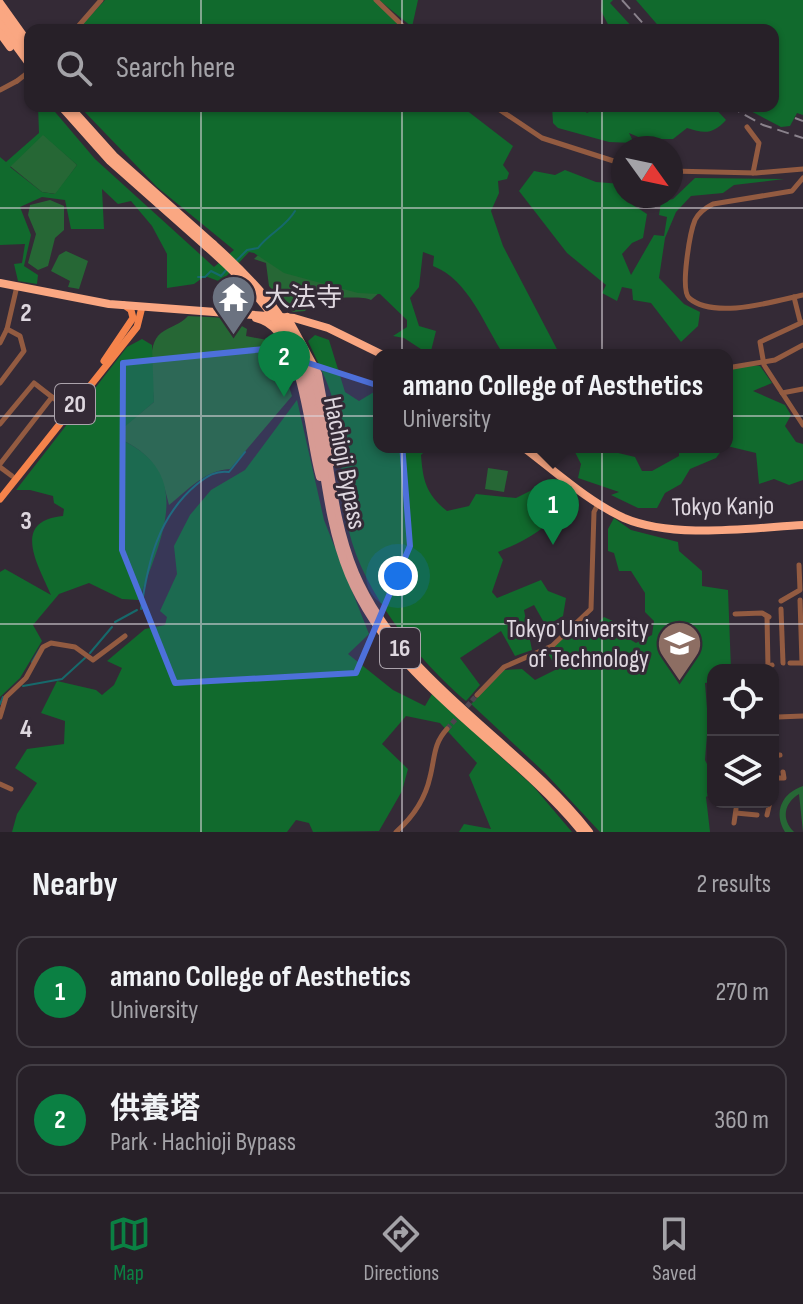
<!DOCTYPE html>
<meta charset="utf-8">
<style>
:root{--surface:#272028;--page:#332d34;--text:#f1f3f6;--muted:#a4a3a8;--line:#433e45;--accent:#0b8043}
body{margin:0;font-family:"Sofia Sans Condensed","Noto Sans JP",sans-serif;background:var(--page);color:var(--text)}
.controls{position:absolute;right:24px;bottom:24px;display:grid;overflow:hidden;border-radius:16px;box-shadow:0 2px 6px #0004}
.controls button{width:72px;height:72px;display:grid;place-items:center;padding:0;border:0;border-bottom:2px solid var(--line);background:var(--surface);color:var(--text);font:40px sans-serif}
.compass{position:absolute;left:611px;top:136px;width:72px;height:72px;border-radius:50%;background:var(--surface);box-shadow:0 2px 6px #0004;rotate:123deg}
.you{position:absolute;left:398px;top:576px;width:28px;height:28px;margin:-20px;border:6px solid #fff;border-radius:50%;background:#1a73e8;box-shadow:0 0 0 12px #1a73e833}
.badge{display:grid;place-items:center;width:52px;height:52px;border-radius:50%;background:var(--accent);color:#fff;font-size:26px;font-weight:700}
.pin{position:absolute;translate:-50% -66px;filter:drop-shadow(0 2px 4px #0008)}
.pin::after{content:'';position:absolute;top:42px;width:28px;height:24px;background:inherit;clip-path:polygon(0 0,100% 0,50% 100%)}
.popup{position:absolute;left:373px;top:349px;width:360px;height:104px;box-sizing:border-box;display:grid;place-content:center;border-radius:16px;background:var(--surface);filter:drop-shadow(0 2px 6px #0005);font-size:26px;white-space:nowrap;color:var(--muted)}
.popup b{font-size:30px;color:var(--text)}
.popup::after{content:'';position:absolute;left:50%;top:100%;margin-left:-16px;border:16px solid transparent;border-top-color:var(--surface)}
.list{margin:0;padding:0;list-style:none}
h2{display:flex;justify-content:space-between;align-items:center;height:104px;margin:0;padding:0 32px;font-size:34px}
h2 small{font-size:26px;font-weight:400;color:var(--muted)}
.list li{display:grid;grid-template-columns:52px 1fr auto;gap:24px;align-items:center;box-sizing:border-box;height:112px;margin:0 16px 16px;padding:0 16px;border:2px solid var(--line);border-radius:16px}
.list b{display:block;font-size:30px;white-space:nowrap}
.list p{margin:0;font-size:26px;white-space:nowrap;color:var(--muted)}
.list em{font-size:26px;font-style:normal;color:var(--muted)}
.icon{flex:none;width:44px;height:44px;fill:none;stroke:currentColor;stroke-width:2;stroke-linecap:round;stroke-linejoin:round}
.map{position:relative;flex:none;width:803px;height:832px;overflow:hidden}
.search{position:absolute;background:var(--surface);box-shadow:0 2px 6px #0004;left:24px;right:24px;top:24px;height:88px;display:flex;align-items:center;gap:20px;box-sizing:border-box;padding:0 28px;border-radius:16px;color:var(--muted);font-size:30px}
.sheet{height:360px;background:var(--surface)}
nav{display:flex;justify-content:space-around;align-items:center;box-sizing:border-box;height:112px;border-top:2px solid var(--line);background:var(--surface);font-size:22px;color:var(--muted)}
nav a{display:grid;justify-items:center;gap:4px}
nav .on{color:var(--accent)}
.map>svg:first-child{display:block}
</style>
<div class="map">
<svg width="803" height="832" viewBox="0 0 803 832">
<rect width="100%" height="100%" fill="#342a36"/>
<!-- green -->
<g fill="#266735">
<polygon points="43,134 77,165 56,194 42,192 10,166"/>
<polygon points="50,200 64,206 64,230 55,238 48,266 38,270 28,263 36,234 28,215 30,205"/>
<path d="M269 244 391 282 371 300C361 295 329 299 315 299L305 311 293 312 269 286 266 263 254 259Z"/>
<polygon points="66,251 88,261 79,289 68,287 70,281 51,271 59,255"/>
<path d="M188 316 228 318 247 329 246 336 267 340 278 353 292 396 230 469C205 470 188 490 169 505 162 474 154 456 124 441L121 429 154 402C153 384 145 345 161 333 170 326 180 325 188 316Z"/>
<polygon points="488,468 508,471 504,492 485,489"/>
<path d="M803 786V832L799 794C784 803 781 819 794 832H785C773 812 782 793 803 786Z"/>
</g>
<!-- forest -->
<g fill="#116a2d" fill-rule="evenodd">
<polygon points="105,0 374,0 402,27 399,30 77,30"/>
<polygon points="379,0 418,0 412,27"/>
<polygon points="602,0 613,0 610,3 635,30 611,30 601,11"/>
<polygon points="636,0 803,0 803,115 797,113 790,126 781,127 741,106 773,106 773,30 662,30"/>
<path d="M38 106H50L95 159 214 267 234 250 157 187 79 106H461L513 146 503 165 509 173 507 179 498 181 499 193 491 211 503 246 560 355H504C484 325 469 280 433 266L434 256 423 252 419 287 410 298 419 326 436 331 430 355 404 338 393 336 407 327V320L380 294 358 293 284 273 254 253 249 252 221 282 205 276 194 284 167 288V254L152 226 131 201 118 204 102 189 104 229H71L65 200 42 197 20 207 31 235 24 266 38 275 37 284 18 281 14 264 22 263 25 244 0 245V157L6 162 39 133ZM43 135 77 165 55 194 42 192 10 167Z"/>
<path d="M552 106H579L587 113 600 106H713L726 120C713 134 705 134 687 128L673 139H643L629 133 634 143 609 142 558 128 553 123Z"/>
<polygon points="565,170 596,182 622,184 623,196 631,196 633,205 647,214 643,238 632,243 622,254 631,275 654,235 664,236 667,217 659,215 661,202 673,199 695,178 784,179 734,185 723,193 691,196 676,212 665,238 659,278 684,304 700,312 698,326 681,342 651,303 633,300 632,289 622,287 617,301 602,293 606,285 567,253 519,191 534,171 555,175"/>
<path d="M315 335 329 340 345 392 359 401 379 389V447H429L421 455C423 481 426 494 447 511L469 506 476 494 516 498 544 484 558 490 563 483 572 490C556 524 532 538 498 552L503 560 492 592 497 598 541 580 548 591 566 598 563 616 546 626 534 605 524 610 532 650 515 656 501 631 460 658 480 685 466 701C419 661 363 592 349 531 339 488 344 440 332 397 326 377 316 359 308 341Z"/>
<path d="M142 339 152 345 154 402 122 429 124 441C196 477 159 542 139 600L122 599 89 583 59 594 33 625 42 641 20 678 0 697V572L5 569 51 595C40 568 9 521 63 516L64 509 54 503 53 496 30 490H16L127 347Z"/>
<polygon points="747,365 760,366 772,383 753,391 785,405 791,415 785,426 796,442 803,444 803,480 789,485 774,479 759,484 756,453 727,446 727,371"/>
<polygon points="297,400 324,520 369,634 348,654 393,690 425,706 432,694 533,786 572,832 459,832 464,824 491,829 469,775 477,763 440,723 406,716 382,744 408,769 402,791 379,831 313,832 309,823 296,820 287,832 12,832 17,814 37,783 15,768 27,749 64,744 65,721 41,713 57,681 96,690 102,695 114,685 122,668 107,661 145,629 165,625 167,617 160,611 177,574 174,546 190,515 211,490 245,470"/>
<polygon points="593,447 635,457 642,471 652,471 679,456 679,447 724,447 716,458 690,469 681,484 665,493 657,508 638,508 611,495 619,492 578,478 581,464 575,452"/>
<polygon points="614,518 631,530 678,542 679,551 702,571 702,586 728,590 731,670 713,670 713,682 705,683 708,721 705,760 713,776 713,792 706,797 710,832 600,832 545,773 471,704 504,670 522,669 535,680 557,669 547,652 565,637 568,640 585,626 592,628 604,617 617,623 616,631 636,643 652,635 654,621 645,612 645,593 631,571 619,571 614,553 608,551 608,529"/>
</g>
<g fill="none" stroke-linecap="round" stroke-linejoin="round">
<!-- stream -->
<g stroke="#16696b" stroke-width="2">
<path d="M235 262 247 250 258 248C269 233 285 228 295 211"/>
<polyline points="198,277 205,277 211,271 221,276 227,269"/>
<path d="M141 609C148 562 158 517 196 485 207 476 216 470 229 472L245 452"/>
<polyline points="115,622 137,610"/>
<polyline points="90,653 112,627"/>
<polyline points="32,662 41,647"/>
<polyline points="23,686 62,679 85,658"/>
<polyline points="0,704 3,697"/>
</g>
<!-- minor-tunnel -->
<polyline stroke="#4e444f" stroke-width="5" stroke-dasharray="5 2.5" stroke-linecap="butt" points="447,729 477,695"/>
<!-- minor -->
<g stroke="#935b41" stroke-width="5">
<polyline points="376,0 407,30"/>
<polyline points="75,30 101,0"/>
<polyline points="0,90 17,81"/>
<polyline points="494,106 542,138 623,164"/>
<polyline points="747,127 759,143 753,173"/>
<polyline points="671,171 756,173 803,169"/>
<path d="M803 178 792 191 713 204C705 208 699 212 695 220 690 232 680 289 689 298 714 320 775 301 803 295"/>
<polyline points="794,297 800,321"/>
<polyline points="803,322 760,342 764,365 803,425"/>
<polyline points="0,343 7,329 17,286"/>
<polyline points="727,368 775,360 803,345"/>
<polyline points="0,383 24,351 20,336 7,329"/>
<polyline points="782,393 803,389"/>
<polyline points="0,424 34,383 70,411"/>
<polyline points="0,464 52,397"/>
<polyline points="0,467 12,476"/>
<polyline points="800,600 802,663"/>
<polyline points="781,601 800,590 799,565"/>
<polyline points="781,609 783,663"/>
<polyline points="735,614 762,613 769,617"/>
<polyline points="767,617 768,667 772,665"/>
<polyline points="790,663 802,663"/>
<polyline points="477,695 504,667 552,646 591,609 594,512 598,504"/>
<polyline points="0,717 6,697 26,678 43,647 51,643 75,647 93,660 125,636"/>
<polyline points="778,717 803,716"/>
<polyline points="773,756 780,755"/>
<polyline points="773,778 784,778 783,772"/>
<polyline points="0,784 11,789"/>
<polyline points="736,813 757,815"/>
<polyline points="767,815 770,802"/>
<polyline points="734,823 736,809"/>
<path d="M396 832C413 817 425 800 430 777 435 758 433 744 447 729"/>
</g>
<!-- major -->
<g stroke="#f5834b" stroke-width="7">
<polyline points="104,361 133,318 131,310 124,305"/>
<polyline points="0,499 137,327 142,307"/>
</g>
<!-- highway -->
<g stroke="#faa782" stroke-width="8">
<polyline points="0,3 30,45"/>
<polyline points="0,13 30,55"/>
<polyline points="0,24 30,65"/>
<polyline points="0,33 10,47"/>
<polyline points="61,106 110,161 207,247"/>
<polyline points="69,106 114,156 213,244"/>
<polyline points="0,283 109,304 294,318 328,328 383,355"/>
<polyline points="287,317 318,374 334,462"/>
<path d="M256 318C305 328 308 438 320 477"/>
<path d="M318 401C330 458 332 519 355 573 402 683 517 740 589 832"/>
<path d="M312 402C324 459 326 520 349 575 395 685 509 742 582 832"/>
<path d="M523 447C555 471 587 501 624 518 673 539 750 528 803 525"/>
</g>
<!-- rail -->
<g stroke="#8a828c" stroke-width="2" stroke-dasharray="12 6" stroke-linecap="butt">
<polyline points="622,0 649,30"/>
<polyline points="729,106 763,125 803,138"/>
<polyline points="795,118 803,121"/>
</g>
<!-- minor-bridge -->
<polyline stroke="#935b41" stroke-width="5" points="17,81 30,71"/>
<!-- highway-bridge -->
<g stroke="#faa782" stroke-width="8">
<path d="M213 244C263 289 303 334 318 401"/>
<path d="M207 247C257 291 297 335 312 402"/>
</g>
</g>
<!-- marked area -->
<path fill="#4d70da" fill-opacity="0.2" stroke="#4d70da" stroke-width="6" stroke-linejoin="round" d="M265 349 398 392 410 546 356 673 175 683 122 550 123 363Z"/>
<!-- grid -->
<path fill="none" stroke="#ded7df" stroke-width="2" stroke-opacity="0.55" d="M201 0V30M402 0V30M602 0V30M201 106V832M402 106V832M602 106V832M0 208H803M0 416H803M0 624H803"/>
<!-- icons -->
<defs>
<symbol id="temple-pin" viewBox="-11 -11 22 30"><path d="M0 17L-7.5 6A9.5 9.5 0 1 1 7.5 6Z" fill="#6b7280" stroke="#342a36"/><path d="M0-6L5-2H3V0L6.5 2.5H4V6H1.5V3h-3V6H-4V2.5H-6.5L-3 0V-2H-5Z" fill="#fff"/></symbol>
<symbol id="university-pin" viewBox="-11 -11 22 30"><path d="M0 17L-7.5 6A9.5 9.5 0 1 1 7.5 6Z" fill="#8d6e63" stroke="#342a36"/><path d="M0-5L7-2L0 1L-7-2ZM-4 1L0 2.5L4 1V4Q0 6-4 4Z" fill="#fff"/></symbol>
</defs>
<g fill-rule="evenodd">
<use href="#temple-pin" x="208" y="272" width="51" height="69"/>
<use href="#university-pin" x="654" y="618" width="51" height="69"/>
</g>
<g text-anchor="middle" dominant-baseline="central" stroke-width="6" stroke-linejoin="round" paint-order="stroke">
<!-- shield labels -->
<g fill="#342a36" stroke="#aba3ac" stroke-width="2">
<rect x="55" y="384" width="40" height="40" rx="6"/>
<rect x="380" y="628" width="40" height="40" rx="6"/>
</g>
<g font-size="24" font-weight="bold" fill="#ded7df">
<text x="75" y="404">20</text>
<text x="400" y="648">16</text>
</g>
<!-- poi labels -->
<g font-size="26" fill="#ded7df" stroke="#342a36" text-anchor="start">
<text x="264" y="298">大法寺</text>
<text x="649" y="629" text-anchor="end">Tokyo University<tspan x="649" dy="30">of Technology</tspan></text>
</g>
<!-- street labels -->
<g font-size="26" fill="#ded7df" stroke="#342a36">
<text transform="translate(344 463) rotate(79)">Hachioji Bypass</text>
<text transform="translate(723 507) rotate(-1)">Tokyo Kanjo</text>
</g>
</g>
<g font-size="26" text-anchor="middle" font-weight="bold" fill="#ded7df" stroke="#342a36" stroke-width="6" stroke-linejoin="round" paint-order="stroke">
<text x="26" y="321">2</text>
<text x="26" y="529">3</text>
<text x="26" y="737">4</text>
</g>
</svg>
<div class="controls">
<button><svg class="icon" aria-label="locate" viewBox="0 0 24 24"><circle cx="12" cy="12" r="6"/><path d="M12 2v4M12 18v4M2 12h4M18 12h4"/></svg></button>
<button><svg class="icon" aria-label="layers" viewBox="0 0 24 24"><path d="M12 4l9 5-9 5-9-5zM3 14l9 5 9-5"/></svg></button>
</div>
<svg class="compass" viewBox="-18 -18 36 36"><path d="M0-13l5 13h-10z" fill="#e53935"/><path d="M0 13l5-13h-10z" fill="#a4a3a8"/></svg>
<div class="you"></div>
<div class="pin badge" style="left:553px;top:545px">1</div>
<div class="popup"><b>amano College of Aesthetics</b>University</div>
<div class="pin badge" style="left:284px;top:397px">2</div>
<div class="search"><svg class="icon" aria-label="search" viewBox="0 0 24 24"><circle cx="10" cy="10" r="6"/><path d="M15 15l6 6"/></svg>Search here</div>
</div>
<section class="sheet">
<h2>Nearby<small>2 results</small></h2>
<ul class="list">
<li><span class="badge">1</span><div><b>amano College of Aesthetics</b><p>University</p></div><em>270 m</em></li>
<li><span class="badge">2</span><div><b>供養塔</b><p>Park · Hachioji Bypass</p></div><em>360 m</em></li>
</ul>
</section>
<nav>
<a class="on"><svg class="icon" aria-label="map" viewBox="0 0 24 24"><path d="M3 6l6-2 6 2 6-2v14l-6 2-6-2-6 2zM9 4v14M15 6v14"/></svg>Map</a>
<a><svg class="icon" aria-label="directions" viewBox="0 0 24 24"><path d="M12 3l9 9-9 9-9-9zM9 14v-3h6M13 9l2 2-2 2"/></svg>Directions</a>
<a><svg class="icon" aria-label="saved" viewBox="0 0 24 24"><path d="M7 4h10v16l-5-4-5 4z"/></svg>Saved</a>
</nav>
